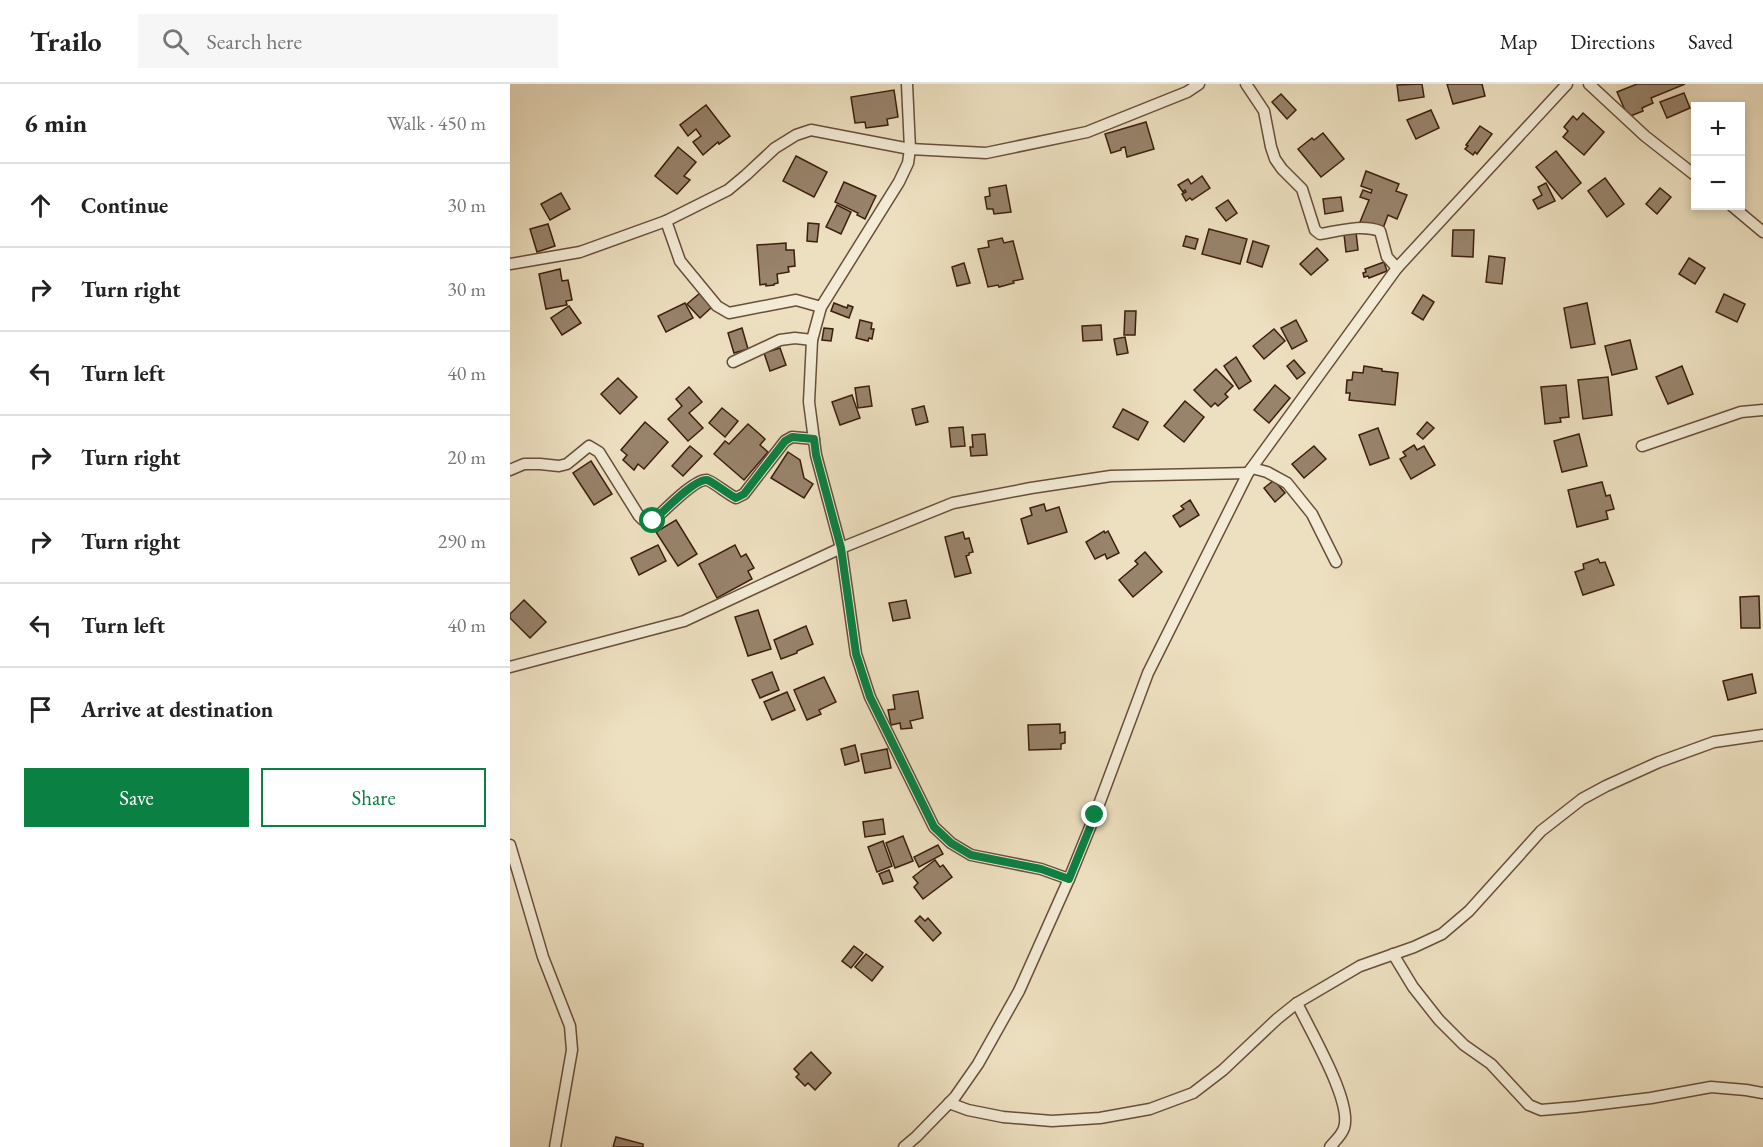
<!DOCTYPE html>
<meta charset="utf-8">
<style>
:root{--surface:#fff;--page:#f6f6f6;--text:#222;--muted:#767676;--line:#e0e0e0;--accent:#0b8043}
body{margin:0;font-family:"EB Garamond",serif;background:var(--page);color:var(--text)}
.controls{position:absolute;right:18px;top:18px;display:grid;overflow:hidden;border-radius:0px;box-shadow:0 3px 9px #0003}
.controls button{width:54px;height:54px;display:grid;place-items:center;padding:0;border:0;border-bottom:2px solid var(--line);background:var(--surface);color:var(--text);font:30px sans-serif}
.stop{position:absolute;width:18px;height:18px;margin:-14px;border:4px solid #0b8043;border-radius:50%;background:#fff}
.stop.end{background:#0b8043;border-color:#fff;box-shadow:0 2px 6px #0008}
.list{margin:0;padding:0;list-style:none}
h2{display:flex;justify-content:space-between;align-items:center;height:78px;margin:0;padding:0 24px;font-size:26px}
h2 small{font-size:20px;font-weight:400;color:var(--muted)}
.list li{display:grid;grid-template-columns:39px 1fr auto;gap:18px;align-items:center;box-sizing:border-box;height:84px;padding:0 24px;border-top:2px solid var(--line)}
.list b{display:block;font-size:22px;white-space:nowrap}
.list em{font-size:20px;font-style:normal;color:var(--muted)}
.actions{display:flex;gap:12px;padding:18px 24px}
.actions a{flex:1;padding:14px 0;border:2px solid var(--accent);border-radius:0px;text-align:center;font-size:21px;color:var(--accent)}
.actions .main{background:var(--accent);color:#fff}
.icon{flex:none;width:33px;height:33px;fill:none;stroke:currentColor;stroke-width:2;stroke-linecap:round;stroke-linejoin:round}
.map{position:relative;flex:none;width:1253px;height:1063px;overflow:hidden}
header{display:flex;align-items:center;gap:36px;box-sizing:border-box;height:84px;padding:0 30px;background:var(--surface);border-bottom:2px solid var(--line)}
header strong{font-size:28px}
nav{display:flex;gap:33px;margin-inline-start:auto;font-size:21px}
.search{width:420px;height:54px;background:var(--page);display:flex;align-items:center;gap:15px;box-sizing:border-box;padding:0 21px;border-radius:0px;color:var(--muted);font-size:22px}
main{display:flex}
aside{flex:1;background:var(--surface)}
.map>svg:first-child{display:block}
</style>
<header>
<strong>Trailo</strong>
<div class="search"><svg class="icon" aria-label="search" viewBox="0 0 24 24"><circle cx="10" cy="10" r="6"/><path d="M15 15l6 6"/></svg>Search here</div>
<nav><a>Map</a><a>Directions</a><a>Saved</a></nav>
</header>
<main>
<aside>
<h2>6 min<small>Walk · 450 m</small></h2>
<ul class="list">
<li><svg class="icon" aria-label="ahead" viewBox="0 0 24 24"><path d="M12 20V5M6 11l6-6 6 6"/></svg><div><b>Continue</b></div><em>30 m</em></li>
<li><svg class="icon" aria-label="right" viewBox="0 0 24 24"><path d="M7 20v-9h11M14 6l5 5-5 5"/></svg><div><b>Turn right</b></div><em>30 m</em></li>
<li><svg class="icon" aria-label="left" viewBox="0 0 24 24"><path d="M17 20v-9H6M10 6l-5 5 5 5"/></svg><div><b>Turn left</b></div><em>40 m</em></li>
<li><svg class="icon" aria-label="right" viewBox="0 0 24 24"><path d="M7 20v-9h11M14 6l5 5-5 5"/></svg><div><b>Turn right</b></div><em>20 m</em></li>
<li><svg class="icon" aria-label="right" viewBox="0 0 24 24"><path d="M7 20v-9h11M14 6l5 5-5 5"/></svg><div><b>Turn right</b></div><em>290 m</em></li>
<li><svg class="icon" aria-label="left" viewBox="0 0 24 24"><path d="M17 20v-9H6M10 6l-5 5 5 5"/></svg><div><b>Turn left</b></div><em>40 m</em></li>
<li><svg class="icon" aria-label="arrive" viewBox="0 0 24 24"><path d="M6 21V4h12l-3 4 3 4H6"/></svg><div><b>Arrive at destination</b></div></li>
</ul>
<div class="actions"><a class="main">Save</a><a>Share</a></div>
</aside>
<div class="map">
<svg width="1253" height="1063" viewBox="0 0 1253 1063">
<rect width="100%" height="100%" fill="#ede0c0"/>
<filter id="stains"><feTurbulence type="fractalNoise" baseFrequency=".00333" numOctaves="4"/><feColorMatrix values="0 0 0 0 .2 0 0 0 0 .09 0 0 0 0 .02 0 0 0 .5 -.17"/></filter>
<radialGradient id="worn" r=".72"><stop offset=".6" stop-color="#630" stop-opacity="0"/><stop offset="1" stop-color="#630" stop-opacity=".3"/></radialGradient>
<!-- building -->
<g fill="#98836b" stroke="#3c1e0e" stroke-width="1.5">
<polygon points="912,0 914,13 889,17 887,1"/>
<polygon points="937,0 972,0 975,12 943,20"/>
<polygon points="1127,0 1175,0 1141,14 1143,19 1132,24 1133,27 1118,33 1107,8"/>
<polygon points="384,6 388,33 377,35 378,41 356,44 355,38 345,39 341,13"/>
<polygon points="1174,9 1180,24 1157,34 1150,18"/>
<polygon points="771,10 786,26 777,35 762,18"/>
<polygon points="196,21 220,52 209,60 208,58 193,71 183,58 191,52 186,45 178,52 170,41"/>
<polygon points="921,26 929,44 906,55 897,36"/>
<polygon points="1073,29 1094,48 1074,71 1053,53 1058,47 1054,43 1063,32 1067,36"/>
<polygon points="636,38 644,65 617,73 615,63 611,64 611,66 601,69 595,50"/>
<polygon points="970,42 982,50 967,70 965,68 963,71 955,65 958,62 956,61"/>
<polygon points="813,49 834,75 811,93 788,65 802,54 804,56"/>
<polygon points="168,63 186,78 174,92 180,96 167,110 145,92"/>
<polygon points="1046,67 1071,99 1052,115 1026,83"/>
<polygon points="286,72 317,88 304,113 273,97"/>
<polygon points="856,87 889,100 886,107 897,111 887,135 878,131 872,147 850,138 859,116 850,113 853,106 861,109 862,106 851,102"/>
<polygon points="692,92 700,104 682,116 680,114 676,117 672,110 676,108 675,106 673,108 668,101 678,95 681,100"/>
<polygon points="1095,94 1114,120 1097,133 1078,107"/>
<polygon points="334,98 366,112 355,135 347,131 348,129 325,118"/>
<polygon points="1036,99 1045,117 1028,125 1023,116 1032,111 1028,103"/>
<polygon points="496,101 501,128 484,130 483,125 477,125 475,113 480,112 479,104"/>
<polygon points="1150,104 1161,113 1147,130 1136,120"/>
<polygon points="51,109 60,125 40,136 31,120"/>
<polygon points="831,113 833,127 815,130 813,115"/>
<polygon points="718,116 727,129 716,137 706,124"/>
<polygon points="327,121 341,128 331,150 316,143"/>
<polygon points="298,139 309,140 307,158 297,157"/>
<polygon points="38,140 45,162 27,168 20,145"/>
<polygon points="699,145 737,155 730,180 692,170"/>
<polygon points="943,146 964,146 963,173 942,172"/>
<polygon points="846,148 848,166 836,168 834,150"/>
<polygon points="676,152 688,155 685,165 673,162"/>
<polygon points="492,154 494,159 503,157 513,195 503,197 504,199 489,203 488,201 478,203 468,165 479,163 478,157"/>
<polygon points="743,157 759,162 752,183 737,178"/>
<polygon points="276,159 276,166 284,166 285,182 278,183 279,188 267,190 268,199 264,200 264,201 256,202 256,200 250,201 247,161"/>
<polygon points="807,164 818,176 801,191 790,180"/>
<polygon points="979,172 995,174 992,200 976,198"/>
<polygon points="1179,174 1195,184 1185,200 1169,190"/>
<polygon points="874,178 877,187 859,194 858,192 854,193 853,189 856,188 855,185"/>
<polygon points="454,179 460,199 447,202 442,183"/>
<polygon points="50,185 52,197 58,196 62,216 56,217 57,221 36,225 29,190"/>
<polygon points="190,209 202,223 190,234 177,220"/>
<polygon points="1214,210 1235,220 1227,238 1206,228"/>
<polygon points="913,211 924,218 913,236 902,229"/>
<polygon points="175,219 183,234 156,248 148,232"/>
<polygon points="324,219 337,224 338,221 343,223 339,234 321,227"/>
<polygon points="1077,219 1085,260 1061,264 1054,224"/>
<polygon points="59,222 71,239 52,251 41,234"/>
<polygon points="615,227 626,227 625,251 614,251"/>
<polygon points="350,236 362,239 361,245 364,245 362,255 359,254 358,257 346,254"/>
<polygon points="786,236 797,257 782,265 771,244"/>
<polygon points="591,241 592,256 573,257 572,242"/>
<polygon points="232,244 238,265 224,269 218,249"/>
<polygon points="314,244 323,245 321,257 312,256"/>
<polygon points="764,245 775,257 754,275 743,262"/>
<polygon points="615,253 618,269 607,271 604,255"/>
<polygon points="1120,256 1127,285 1102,291 1095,262"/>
<polygon points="270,264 276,281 260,287 254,269"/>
<polygon points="726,273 741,297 729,305 714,282"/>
<polygon points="784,276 795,289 787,295 777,282"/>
<polygon points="854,282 872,285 872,287 888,289 885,321 839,316 840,309 836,309 837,296 842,296 843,288 853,289"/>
<polygon points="1172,282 1183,310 1158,320 1146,293"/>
<polygon points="706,285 723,302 715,310 718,313 708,322 705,319 701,323 684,306"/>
<polygon points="1098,293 1102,331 1073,335 1068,296"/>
<polygon points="108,294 127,313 110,330 91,310"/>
<polygon points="765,301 780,314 759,339 744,326"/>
<polygon points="1056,301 1059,333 1050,334 1051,338 1035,340 1031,303"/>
<polygon points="359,302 362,322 348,324 345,304"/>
<polygon points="179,303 192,318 179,329 193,344 178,357 158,335 172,322 166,315"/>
<polygon points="342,311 350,334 330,341 322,318"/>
<polygon points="675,317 694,333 674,358 654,342"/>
<polygon points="414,322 418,338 406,341 402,325"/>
<polygon points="212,324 228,337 215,353 199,339"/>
<polygon points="613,325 638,338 628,356 603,343"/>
<polygon points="135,338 158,358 134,385 128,380 124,386 113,376 117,371 111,366"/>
<polygon points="917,338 924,344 913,355 907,350"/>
<polygon points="238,340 255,355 250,361 258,368 234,396 204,370 215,357 219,360"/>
<polygon points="453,343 455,362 441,363 439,344"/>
<polygon points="868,344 879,374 860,381 849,351"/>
<polygon points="475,350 477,371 461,372 460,363 463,363 462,351"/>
<polygon points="1069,350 1077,382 1052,388 1044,357"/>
<polygon points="904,361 907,366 914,362 925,381 901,395 890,375 896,372 893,368"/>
<polygon points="180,362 192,372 173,392 162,382"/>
<polygon points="804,362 816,375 794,394 782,380"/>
<polygon points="278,368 290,376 294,394 303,400 294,414 261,394"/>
<polygon points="81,377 102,410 84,421 63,389"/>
<polygon points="764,396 775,409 765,418 754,404"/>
<polygon points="1092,398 1096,412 1100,411 1104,425 1096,427 1098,435 1067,443 1058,406"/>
<polygon points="680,416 689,431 670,443 663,432 674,425 671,422"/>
<polygon points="534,420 536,427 549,423 557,448 518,460 511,435 522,431 520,424"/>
<polygon points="166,436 187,470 168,482 146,448"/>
<polygon points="594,447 595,449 598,447 609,469 597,475 595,470 585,475 576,458"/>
<polygon points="453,448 455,455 459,454 463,468 459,469 459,471 456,472 461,489 445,493 435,453"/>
<polygon points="148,461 156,477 129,491 121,474"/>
<polygon points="225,461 231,473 236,470 244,484 238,487 242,495 207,514 189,480"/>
<polygon points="635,468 652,488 623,513 609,496 628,480 625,477"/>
<polygon points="1088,475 1090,479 1095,478 1104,501 1073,511 1065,488 1074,485 1073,480"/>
<polygon points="1249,512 1250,544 1231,544 1230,513"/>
<polygon points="14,516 36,538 20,554 0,534 0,530"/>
<polygon points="396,516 400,534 383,537 379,519"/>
<polygon points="248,526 261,565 238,572 225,533"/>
<polygon points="296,542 303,560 287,567 287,569 271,575 264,556"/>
<polygon points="262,588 269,606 250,614 242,596"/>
<polygon points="1242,590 1246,609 1218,616 1213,597"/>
<polygon points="314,593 326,618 309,626 311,630 297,636 284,606"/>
<polygon points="408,607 413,634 400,637 402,644 391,645 390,639 381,641 378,626 385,625 383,611"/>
<polygon points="277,608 285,626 262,636 254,618"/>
<polygon points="550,640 550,649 555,648 555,659 551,660 551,665 519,666 518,641"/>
<polygon points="345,661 349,677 335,681 331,665"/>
<polygon points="377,665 381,684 355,689 351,670"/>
<polygon points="373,735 375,750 355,753 353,738"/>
<polygon points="393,752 403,777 385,784 376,759"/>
<polygon points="373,757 382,782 367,788 358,763"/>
<polygon points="428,761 433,770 409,783 404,773"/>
<polygon points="425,776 430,783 433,781 442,793 413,815 404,803 408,799 403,793"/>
<polygon points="379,786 383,797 373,800 369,790"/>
<polygon points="410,832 415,837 418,834 431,849 423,857 405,837"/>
<polygon points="344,862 353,869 341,884 332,877"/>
<polygon points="356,870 373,883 362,897 345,883"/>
<polygon points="301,968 321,989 305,1006 298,999 295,1002 286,993 289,990 284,985"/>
<polygon points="106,1053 133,1060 133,1063 103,1063"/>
</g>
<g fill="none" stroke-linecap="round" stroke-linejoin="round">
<defs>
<g id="street">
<polyline points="397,0 400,65 398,79 389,98 311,223 302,256 299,318 306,371 331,464 346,570 360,613 424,743 441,759 461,771 531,785 559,795"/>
<path d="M736 0 754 27 761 63 765 75 772 85 792 105 805 146 810 150C830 147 851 140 870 147L877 173 887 184"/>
<polyline points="1079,0 1135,52 1186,92"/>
<polyline points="1222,122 1253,148"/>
<polyline points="156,137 170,177 207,222 219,229 286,216 311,223"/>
<polyline points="0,180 70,168 156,137 218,106 236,91 265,64 286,51 301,46 400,65 476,69 577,48 677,8 689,0"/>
<polyline points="223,278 270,256 285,254 302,256"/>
<polyline points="1132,362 1231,328 1253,326"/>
<polyline points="742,384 757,388 777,399 802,430 826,478"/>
<path d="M0 386 14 380H30L49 382 57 380 79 362 89 368 129 432 133 436 143 437C152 429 185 394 197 396 202 397 219 411 226 414L234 410 275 357 282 353 304 355"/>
<polyline points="0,583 174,537 331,464 443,419 521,404 601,392 738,389"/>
<polyline points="0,761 33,873 60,942 62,966 45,1063"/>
<polyline points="883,870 903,903 929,936 954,961 981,980 1019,1021 1031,1026 1066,1023 1141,1014 1201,1003 1236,1006 1253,1009"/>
<path d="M787 919C799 945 843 1018 834 1044 832 1051 824 1058 820 1063"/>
<polyline points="439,1019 458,1026 493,1033 542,1037 590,1034 640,1025 683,1009 713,986 767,935 787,919 850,882 904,863 932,850 959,827 1031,747 1072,715 1096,702 1149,678 1204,658 1253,651"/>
<polyline points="394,1063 406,1053 445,1013 468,980 509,907 559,795 585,731 638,589 738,389 887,184 1057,0"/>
</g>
</defs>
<!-- street casing -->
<use href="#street" stroke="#684e3a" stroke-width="13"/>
<!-- street -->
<use href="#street" stroke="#f3ebd6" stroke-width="10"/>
</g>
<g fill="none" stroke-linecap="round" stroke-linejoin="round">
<!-- route -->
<path stroke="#0b8043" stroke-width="8" d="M143 437C152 429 185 394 197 396 202 397 219 411 226 414L234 410 275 357 282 353 304 355 306 371 331 464 346 570 360 613 424 743 441 759 461 771 531 785 559 795 585 731"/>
</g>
<rect width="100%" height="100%" filter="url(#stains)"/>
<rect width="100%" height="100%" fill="url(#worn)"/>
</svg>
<div class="controls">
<button>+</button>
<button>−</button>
</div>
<div class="stop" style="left:143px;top:437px"></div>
<div class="stop end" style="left:585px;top:731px"></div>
</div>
</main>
